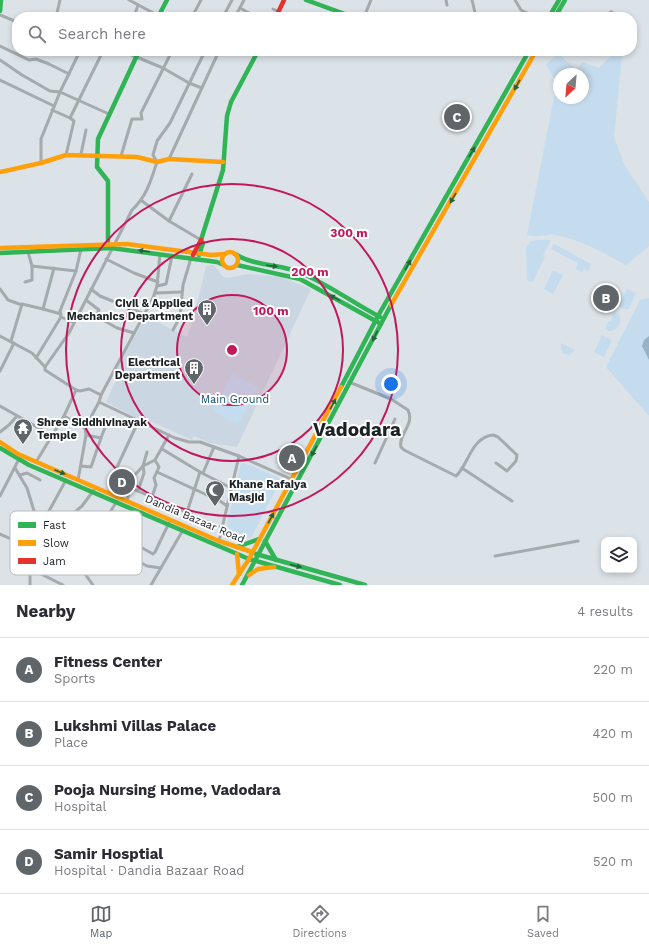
<!DOCTYPE html>
<meta charset="utf-8">
<style>
:root{--surface:#fff;--page:#f7f7f7;--text:#2b2b33;--muted:#7c7c81;--line:#e1e1e2;--accent:#5f6569}
body{margin:0;font-family:"Work Sans",sans-serif;background:var(--page);color:var(--text)}
.controls{position:absolute;right:12px;bottom:12px;display:grid;overflow:hidden;border-radius:8px;box-shadow:0 2px 6px #0003}
.controls button{width:36px;height:36px;display:grid;place-items:center;padding:0;border:0;border-bottom:1px solid var(--line);background:var(--surface);color:var(--text);font:20px sans-serif}
.compass{position:absolute;left:553px;top:68px;width:36px;height:36px;border-radius:50%;background:var(--surface);box-shadow:0 2px 6px #0003;rotate:206deg}
.you{position:absolute;left:391px;top:384px;width:14px;height:14px;margin:-10px;border:3px solid #fff;border-radius:50%;background:#1a73e8;box-shadow:0 0 0 6px #1a73e833}
.badge{display:grid;place-items:center;width:26px;height:26px;border-radius:50%;background:var(--accent);color:#fff;font-size:13px;font-weight:700}
.pin{position:absolute;translate:-50% -50%;border:2px solid #fff;box-shadow:0 1px 4px #0006}
.list{margin:0;padding:0;list-style:none}
h2{display:flex;justify-content:space-between;align-items:center;height:52px;margin:0;padding:0 16px;font-size:17px}
h2 small{font-size:13px;font-weight:400;color:var(--muted)}
.list li{display:grid;grid-template-columns:26px 1fr auto;gap:12px;align-items:center;box-sizing:border-box;height:64px;padding:0 16px;border-top:1px solid var(--line)}
.list b{display:block;font-size:15px;white-space:nowrap}
.list p{margin:0;font-size:13px;white-space:nowrap;color:var(--muted)}
.list em{font-size:13px;font-style:normal;color:var(--muted)}
.icon{flex:none;width:22px;height:22px;fill:none;stroke:currentColor;stroke-width:2;stroke-linecap:round;stroke-linejoin:round}
.map{position:relative;flex:none;width:649px;height:585px;overflow:hidden}
.search{position:absolute;background:var(--surface);box-shadow:0 2px 6px #0003;left:12px;right:12px;top:12px;height:44px;display:flex;align-items:center;gap:10px;box-sizing:border-box;padding:0 14px;border-radius:16px;color:var(--muted);font-size:15px}
.sheet{height:308px;background:var(--surface)}
nav{display:flex;justify-content:space-around;align-items:center;box-sizing:border-box;height:56px;border-top:1px solid var(--line);background:var(--surface);font-size:11px;color:var(--muted)}
nav a{display:grid;justify-items:center;gap:2px}
nav .on{color:var(--accent)}
.map>svg:first-child{display:block}
</style>
<div class="map">
<svg width="649" height="585" viewBox="0 0 649 585">
<rect width="100%" height="100%" fill="#dbe2e8"/>
<!-- built -->
<polygon fill="#cad7e2" points="214,265 223,277 229,278 247,274 281,277 311,289 237,447 210,443 194,436 192,440 150,421 148,424 106,402 119,374 115,372 146,316 187,337 193,320 206,266"/>
<!-- green -->
<g fill="#c5dcee" fill-rule="evenodd">
<path d="M558 53 577 71 582 62 599 68 613 54 622 55 614 137 625 166 649 202V246L626 265C603 253 581 239 555 235 546 234 539 238 527 235L557 82 546 65ZM559 74H583V98H559Z"/>
<polygon points="539,240 551,240 543,256 545,257 533,281 530,282 527,280 526,247 531,241"/>
<polygon points="554,244 591,264 588,271 584,269 582,272 576,269 578,263 551,249"/>
<polygon points="553,270 563,275 553,294 544,289"/>
<polygon points="627,289 636,293 628,310 618,306"/>
<polygon points="649,298 649,416 606,367 640,300"/>
<path d="M614 312C624 315 621 324 615 330L609 331 605 329 608 322 612 321 611 317Z"/>
<polygon points="602,335 612,340 604,357 594,352"/>
<polygon points="561,343 575,350 570,355 564,354 561,349"/>
<polygon points="232,374 258,387 238,425 212,411"/>
<polygon points="241,463 250,465 281,479 251,538 224,538"/>
</g>
<!-- water -->
<g fill="#98b2c6">
<polygon points="611,10 618,14 620,12 625,17 602,17"/>
<polygon points="649,336 649,360 642,346 644,340"/>
</g>
<g fill="none" stroke-linecap="round" stroke-linejoin="round">
<!-- street -->
<g stroke="#a5aaac" stroke-width="3">
<polyline points="129,0 161,17"/>
<polyline points="446,0 447,5"/>
<polyline points="472,0 476,17"/>
<polyline points="515,0 521,10 535,17"/>
<polyline points="240,8 256,17"/>
<polyline points="273,9 279,12"/>
<polyline points="0,15 17,22"/>
<polyline points="56,17 60,0"/>
<polyline points="134,17 138,5"/>
<polyline points="192,17 201,0"/>
<polyline points="223,17 232,0"/>
<polyline points="235,17 244,0"/>
<polyline points="364,17 371,0"/>
<polyline points="0,46 29,60 36,59 49,64 69,74"/>
<polyline points="122,51 163,68 189,83 202,88"/>
<polyline points="0,60 22,75 50,91 60,92 109,114"/>
<polyline points="0,80 54,106"/>
<polyline points="52,110 70,118 103,51"/>
<polyline points="81,154 86,130"/>
<polyline points="66,155 74,121 70,118"/>
<polyline points="121,156 132,119 142,119 141,113 172,51"/>
<polyline points="169,159 219,51"/>
<polyline points="41,163 41,139 60,92 80,51"/>
<polyline points="142,201 169,221 201,240"/>
<polyline points="169,221 192,174"/>
<polyline points="28,252 32,266 76,271 60,311 61,317 36,358"/>
<polyline points="106,259 134,273 158,282"/>
<polyline points="54,268 43,309 61,314"/>
<polyline points="76,271 81,249"/>
<polyline points="25,282 32,280 32,266"/>
<polyline points="157,286 166,284 172,256"/>
<polyline points="0,289 8,300 22,305"/>
<polyline points="91,289 100,296 144,314"/>
<polyline points="155,293 182,292"/>
<polyline points="86,300 99,310 96,316 117,328 134,333"/>
<polyline points="61,317 74,323"/>
<polyline points="173,330 180,317 183,285 191,258"/>
<polyline points="0,336 32,353 45,367"/>
<polyline points="11,341 22,304 43,309"/>
<polyline points="0,371 14,343"/>
<path d="M349 382 391 399 408 410C415 425 398 434 401 447L404 450 456 476C468 466 471 437 493 435L498 437 517 455 516 461 507 471 496 463"/>
<path d="M76 390 45 370V367L69 333 132 210C147 196 151 180 157 162L153 155 157 141 170 123 205 51"/>
<polyline points="101,395 153,298 157,286 160,254"/>
<polyline points="0,406 51,435"/>
<polyline points="64,416 76,390 80,391 89,389 101,395 99,402"/>
<polyline points="0,432 9,425 17,416"/>
<polyline points="86,435 101,438 107,422"/>
<polyline points="162,449 200,472 231,488"/>
<polyline points="155,460 169,435"/>
<polyline points="36,462 64,416 85,428"/>
<polyline points="375,463 395,419"/>
<polyline points="81,466 91,467 101,438"/>
<polyline points="15,468 27,488 35,514 50,533"/>
<polyline points="462,468 512,501"/>
<polyline points="157,472 220,501 227,506"/>
<polyline points="203,473 214,447"/>
<polyline points="20,475 27,473 40,480"/>
<polyline points="78,480 86,435 85,428 99,402 175,438 189,442 200,442 239,456"/>
<polyline points="131,488 222,528"/>
<polyline points="138,491 144,473 143,466 155,460 159,467 154,478 156,485 152,497"/>
<polyline points="0,496 19,459"/>
<polyline points="118,496 111,480 138,422"/>
<polyline points="127,501 133,477 143,466 147,452"/>
<polyline points="142,512 133,539 135,544 153,554 155,552 169,523"/>
<polyline points="187,512 200,472"/>
<polyline points="43,522 66,480"/>
<polyline points="58,526 74,534 92,537 147,566 161,568"/>
<polyline points="0,534 41,552"/>
<polyline points="47,540 73,557 93,585"/>
<polyline points="219,541 239,456 293,480"/>
<polyline points="495,556 578,541"/>
<polyline points="74,559 102,525 117,501"/>
<polyline points="33,570 63,585"/>
<polyline points="30,585 30,575 50,533 82,506 94,490"/>
<polyline points="151,585 183,530"/>
</g>
<!-- fast -->
<g stroke="#30b455" stroke-width="4.5">
<polyline points="306,0 353,17"/>
<polyline points="0,11 1,0"/>
<polyline points="158,17 167,0"/>
<polyline points="474,17 486,17"/>
<polyline points="549,17 559,0"/>
<polyline points="555,17 565,0"/>
<polyline points="108,243 108,181 97,167 98,139 139,51"/>
<polyline points="0,253 111,248 217,262 224,265"/>
<path d="M235 254C254 266 278 264 299 272 328 284 353 303 380 317"/>
<polyline points="199,255 203,243 201,240 223,170 227,116 231,102 258,51"/>
<polyline points="237,265 300,279 381,324"/>
<polyline points="341,387 378,316 529,51"/>
<polyline points="0,448 29,465 249,559"/>
<polyline points="265,541 276,560"/>
<polyline points="237,547 259,539"/>
<polyline points="256,554 365,585"/>
<polyline points="249,559 340,585"/>
<polyline points="242,585 391,305"/>
</g>
<!-- slow -->
<g stroke="#ff9f0a" stroke-width="4.5">
<polyline points="0,172 41,163 66,155 137,157 157,162 169,159 223,162"/>
<polyline points="0,248 127,244 211,255 225,254"/>
<circle cx="230" cy="260" r="8"/>
<polyline points="391,305 536,51"/>
<polyline points="0,442 18,454 219,541 252,552"/>
<polyline points="237,554 239,574"/>
<polyline points="249,575 258,569 274,567"/>
<polyline points="232,585 249,559 341,387"/>
</g>
<!-- jam -->
<g stroke="#e5322d" stroke-width="4.5">
<polyline points="276,17 284,0"/>
<polyline points="193,255 201,240"/>
</g>
</g>
<!-- one-way arrows -->
<defs><path id="oneway-solid" d="M-6-.8H1V-3.2L6.5 0L1 3.2V.8H-6Z"/></defs>
<g fill="#25633a">
<use href="#oneway-solid" transform="translate(517 85) rotate(119)"/>
<use href="#oneway-solid" transform="translate(472 152) rotate(-60)"/>
<use href="#oneway-solid" transform="translate(453 198) rotate(120)"/>
<use href="#oneway-solid" transform="translate(144 251) rotate(-172)"/>
<use href="#oneway-solid" transform="translate(408 265) rotate(-61)"/>
<use href="#oneway-solid" transform="translate(272 266) rotate(7)"/>
<use href="#oneway-solid" transform="translate(335 298) rotate(-151)"/>
<use href="#oneway-solid" transform="translate(375 336) rotate(116)"/>
<use href="#oneway-solid" transform="translate(333 404) rotate(-62)"/>
<use href="#oneway-solid" transform="translate(314 451) rotate(118)"/>
<use href="#oneway-solid" transform="translate(60 472) rotate(23)"/>
<use href="#oneway-solid" transform="translate(271 518) rotate(-61)"/>
<use href="#oneway-solid" transform="translate(296 566) rotate(14)"/>
</g>
<!-- distance rings -->
<circle cx="232" cy="350" r="55" fill="#c2185b" fill-opacity=".12"/>
<g fill="none" stroke="#c2185b" stroke-width="2">
<circle cx="232" cy="350" r="55"/>
<circle cx="232" cy="350" r="111"/>
<circle cx="232" cy="350" r="166"/>
</g>
<!-- icons -->
<defs>
<symbol id="building-pin" viewBox="-11 -11 22 30"><path d="M0 17L-7.5 6A9.5 9.5 0 1 1 7.5 6Z" fill="#5f6569" stroke="#fff"/><path d="M-4-6H4V6H1V3H-1V6H-4ZM-2.5-4.3h1.7v1.8h-1.7ZM.8-4.3h1.7v1.8H.8ZM-2.5-1h1.7V.8h-1.7ZM.8-1h1.7V.8H.8Z" fill="#fff"/></symbol>
<symbol id="temple-pin" viewBox="-11 -11 22 30"><path d="M0 17L-7.5 6A9.5 9.5 0 1 1 7.5 6Z" fill="#5f6569" stroke="#fff"/><path d="M0-6L5-2H3V0L6.5 2.5H4V6H1.5V3h-3V6H-4V2.5H-6.5L-3 0V-2H-5Z" fill="#fff"/></symbol>
<symbol id="mosque-pin" viewBox="-11 -11 22 30"><path d="M0 17L-7.5 6A9.5 9.5 0 1 1 7.5 6Z" fill="#5f6569" stroke="#fff"/><path d="M3.5-4.9A6 6 0 1 0 3.5 4.9A5 5 0 1 1 3.5-4.9Z" fill="#fff"/></symbol>
</defs>
<g fill-rule="evenodd">
<use href="#building-pin" x="196" y="298" width="22" height="30"/>
<use href="#building-pin" x="183" y="357" width="22" height="30"/>
<use href="#temple-pin" x="12" y="417" width="22" height="30"/>
<use href="#mosque-pin" x="204" y="479" width="22" height="30"/>
</g>
<g text-anchor="middle" dominant-baseline="central" stroke-width="4" stroke-linejoin="round" paint-order="stroke">
<!-- poi labels -->
<g font-size="11" font-weight="bold" fill="#1c2124" stroke="#fff" text-anchor="end">
<text x="193" y="303">Civil &amp; Applied<tspan x="193" dy="13">Mechanics Department</tspan></text>
<text x="180" y="362">Electrical<tspan x="180" dy="13">Department</tspan></text>
<text x="37" y="422" text-anchor="start">Shree Siddhivinayak<tspan x="37" dy="13">Temple</tspan></text>
<text x="229" y="484" text-anchor="start">Khane Rafaiya<tspan x="229" dy="13">Masjid</tspan></text>
</g>
<!-- park labels -->
<g font-size="11" fill="#125072" stroke="#fff">
<text x="235" y="399">Main Ground</text>
</g>
<!-- street labels -->
<g font-size="11" fill="#1c2124" stroke="#fff">
<text transform="translate(195 519) rotate(23)">Dandia Bazaar Road</text>
</g>
<!-- town labels -->
<g font-size="19" font-weight="bold" fill="#1c2124" stroke="#fff">
<text x="357" y="429">Vadodara</text>
</g>
</g>
<!-- legend -->
<rect x="10" y="511" width="132" height="64" rx="6" fill="#fff" stroke="#bbbcbd" stroke-width="1"/>
<rect x="18" y="522" width="18" height="6" fill="#30b455"/>
<rect x="18" y="540" width="18" height="6" fill="#ff9f0a"/>
<rect x="18" y="558" width="18" height="6" fill="#e5322d"/>
<g font-size="11" fill="#1c2124">
<text x="43" y="529">Fast</text>
<text x="43" y="547">Slow</text>
<text x="43" y="565">Jam</text>
</g>
<circle cx="232" cy="350" r="6" fill="#c2185b" stroke="#fff" stroke-width="2"/>
<g font-size="12" text-anchor="middle" font-weight="bold" fill="#c2185b" stroke="#fff" stroke-width="4" stroke-linejoin="round" paint-order="stroke">
<text x="349" y="237">300 m</text>
<text x="310" y="276">200 m</text>
<text x="271" y="315">100 m</text>
</g>
</svg>
<div class="controls">
<button><svg class="icon" aria-label="layers" viewBox="0 0 24 24"><path d="M12 4l9 5-9 5-9-5zM3 14l9 5 9-5"/></svg></button>
</div>
<svg class="compass" viewBox="-18 -18 36 36"><path d="M0-13l5 13h-10z" fill="#e53935"/><path d="M0 13l5-13h-10z" fill="#7c7c81"/></svg>
<div class="you"></div>
<div class="pin badge" style="left:292px;top:458px">A</div>
<div class="pin badge" style="left:606px;top:298px">B</div>
<div class="pin badge" style="left:457px;top:117px">C</div>
<div class="pin badge" style="left:122px;top:482px">D</div>
<div class="search"><svg class="icon" aria-label="search" viewBox="0 0 24 24"><circle cx="10" cy="10" r="6"/><path d="M15 15l6 6"/></svg>Search here</div>
</div>
<section class="sheet">
<h2>Nearby<small>4 results</small></h2>
<ul class="list">
<li><span class="badge">A</span><div><b>Fitness Center</b><p>Sports</p></div><em>220 m</em></li>
<li><span class="badge">B</span><div><b>Lukshmi Villas Palace</b><p>Place</p></div><em>420 m</em></li>
<li><span class="badge">C</span><div><b>Pooja Nursing Home, Vadodara</b><p>Hospital</p></div><em>500 m</em></li>
<li><span class="badge">D</span><div><b>Samir Hosptial</b><p>Hospital · Dandia Bazaar Road</p></div><em>520 m</em></li>
</ul>
</section>
<nav>
<a class="on"><svg class="icon" aria-label="map" viewBox="0 0 24 24"><path d="M3 6l6-2 6 2 6-2v14l-6 2-6-2-6 2zM9 4v14M15 6v14"/></svg>Map</a>
<a><svg class="icon" aria-label="directions" viewBox="0 0 24 24"><path d="M12 3l9 9-9 9-9-9zM9 14v-3h6M13 9l2 2-2 2"/></svg>Directions</a>
<a><svg class="icon" aria-label="saved" viewBox="0 0 24 24"><path d="M7 4h10v16l-5-4-5 4z"/></svg>Saved</a>
</nav>
